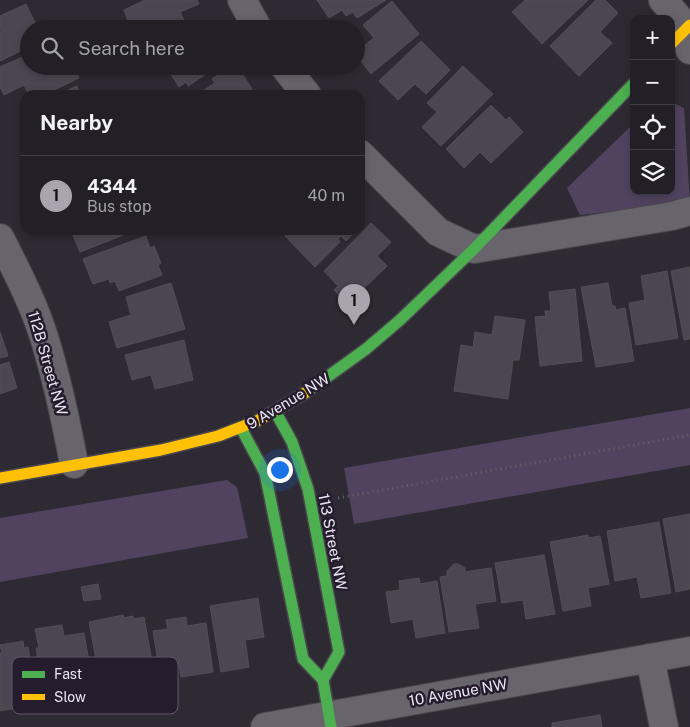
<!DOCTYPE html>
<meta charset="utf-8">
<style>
:root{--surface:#222026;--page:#2e2d32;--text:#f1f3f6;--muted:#a2a3a7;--line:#3f3e43;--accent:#aaa4af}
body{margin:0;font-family:"Public Sans",sans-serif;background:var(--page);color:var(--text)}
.controls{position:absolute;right:15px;top:15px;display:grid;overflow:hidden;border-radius:10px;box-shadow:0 2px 8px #0003}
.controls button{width:45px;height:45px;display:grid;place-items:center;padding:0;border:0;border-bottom:1px solid var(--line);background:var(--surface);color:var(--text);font:25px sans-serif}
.you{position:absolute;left:279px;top:469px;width:18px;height:18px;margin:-12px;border:4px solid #fff;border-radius:50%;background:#1a73e8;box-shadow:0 0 0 8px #1a73e833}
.badge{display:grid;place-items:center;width:32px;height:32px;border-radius:50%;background:var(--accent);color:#111;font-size:16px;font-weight:700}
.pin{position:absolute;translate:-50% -41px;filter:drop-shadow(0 1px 2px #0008)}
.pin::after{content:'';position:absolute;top:26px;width:18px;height:15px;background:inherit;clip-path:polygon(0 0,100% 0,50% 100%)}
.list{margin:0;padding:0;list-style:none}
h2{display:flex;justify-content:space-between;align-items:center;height:65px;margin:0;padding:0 20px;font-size:21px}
h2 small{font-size:16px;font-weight:400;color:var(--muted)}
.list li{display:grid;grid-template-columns:32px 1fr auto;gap:15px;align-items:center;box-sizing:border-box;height:80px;padding:0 20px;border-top:1px solid var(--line)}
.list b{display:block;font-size:19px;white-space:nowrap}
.list p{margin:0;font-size:16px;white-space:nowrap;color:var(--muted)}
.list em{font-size:16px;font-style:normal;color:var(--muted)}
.icon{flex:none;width:28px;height:28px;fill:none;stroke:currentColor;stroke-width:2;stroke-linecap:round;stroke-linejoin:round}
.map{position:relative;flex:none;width:690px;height:727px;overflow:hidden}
.search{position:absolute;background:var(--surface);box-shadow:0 2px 8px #0003;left:20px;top:20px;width:345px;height:55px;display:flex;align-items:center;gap:12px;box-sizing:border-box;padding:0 18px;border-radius:28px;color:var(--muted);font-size:19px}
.panel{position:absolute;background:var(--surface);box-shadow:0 2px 8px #0003;left:20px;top:90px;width:345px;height:145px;border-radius:15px}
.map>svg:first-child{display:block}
</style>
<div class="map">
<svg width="690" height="727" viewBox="0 0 690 727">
<rect width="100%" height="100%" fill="#2e2a33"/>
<!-- green -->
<g fill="#51435f">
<polygon points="671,102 684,108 690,202 580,215 567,188 634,123 634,191 671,191"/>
<polygon points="690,408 690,465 354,524 344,468"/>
<polygon points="227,480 237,487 248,538 0,582 0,518"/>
</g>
<!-- building -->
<g fill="#4b4651" stroke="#524e56">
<polygon points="145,0 197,0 199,4 180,12 187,26 182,29 131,29 124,10"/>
<polygon points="317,0 386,0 357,18 353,12 346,16 342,10 329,18"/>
<polygon points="525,0 588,0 542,44 512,12"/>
<polygon points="596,0 605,0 618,13 600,32 612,43 579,76 550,46"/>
<polygon points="392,1 419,34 371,74 356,55 356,52 374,38 363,25"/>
<polygon points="26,4 38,29 29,29 29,47 0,61 0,32 1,32 0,16"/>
<polygon points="421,41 450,70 426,94 415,84 398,100 379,81"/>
<polygon points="29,54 29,66 74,66 79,78 44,95 29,95 24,85 4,95 0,87 0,67"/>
<polygon points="166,66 218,66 188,86 186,82 179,87"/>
<polygon points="233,66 237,66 252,89 244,94 245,95 196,95 215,83 212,79"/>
<polygon points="463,66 493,94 441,146 422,127 437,112 427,103"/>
<polygon points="77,86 80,95 57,95"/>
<polygon points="491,105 506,120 509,117 523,132 491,163 480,152 464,168 446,149"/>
<polygon points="371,223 391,242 377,256 387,266 353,299 349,295 344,300 334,290 338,286 324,271"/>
<polygon points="71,230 136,230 80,252"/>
<polygon points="291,230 357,230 346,241 341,236 338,239 340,242 315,267 285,236"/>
<polygon points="146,236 150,248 154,246 161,263 158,265 162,275 119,291 115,281 110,283 109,279 93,284 83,259"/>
<polygon points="690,267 690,339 684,340 671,271"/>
<polygon points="667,271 678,338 636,345 629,303 645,300 641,276"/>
<polygon points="171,283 185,329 117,348 109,322 131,315 126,297"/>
<polygon points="608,283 612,306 615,306 616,310 625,308 634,361 596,367 581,287"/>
<polygon points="575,289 582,361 540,366 535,317 546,316 545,311 551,311 549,292"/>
<polygon points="495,316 525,320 519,360 513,360 508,399 454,391 461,345 473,347 475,332 492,335"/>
<polygon points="0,332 8,356 0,358"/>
<polygon points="184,340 193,380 155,389 151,375 132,380 125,355"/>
<polygon points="9,362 17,388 0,394 0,365"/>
<polygon points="690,514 690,589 676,592 663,519"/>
<polygon points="659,522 671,593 641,598 637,577 615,581 607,531"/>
<polygon points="588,535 588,538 600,536 609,584 588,588 591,606 563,611 550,542"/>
<polygon points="544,555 555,614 526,619 523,600 502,603 495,563"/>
<polygon points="454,564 458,564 465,568 465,572 491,568 496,601 475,604 479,628 449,632 440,577 447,576 447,571"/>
<polygon points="419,578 420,584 437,581 445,633 416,638 413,619 391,623 386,592 400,590 399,581"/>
<polygon points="98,584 101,599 84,601 81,587"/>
<polygon points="258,598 264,637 245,640 249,667 221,672 210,606"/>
<polygon points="123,615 124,618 133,616 133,619 144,617 152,662 150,662 153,679 131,683 131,686 102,691 89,622"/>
<polygon points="186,617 187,626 206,623 213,672 181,677 178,659 158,662 153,631 168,629 166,620"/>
<polygon points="62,625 64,636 84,633 91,673 72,676 76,696 46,701 36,648 39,648 35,629"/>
<polygon points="23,641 24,648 28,647 35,689 15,692 17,708 0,711 0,653 2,653 0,645"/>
<polygon points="600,715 602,727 552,727 552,723"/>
</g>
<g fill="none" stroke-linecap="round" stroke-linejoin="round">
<defs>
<g id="street">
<polyline points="242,0 258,29"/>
<polyline points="663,0 687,28 690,50"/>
<polyline points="284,66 307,95"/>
<polyline points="360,154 438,232 474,249 672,216 690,211"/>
<path d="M0 238C16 270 33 302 44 337 57 379 66 421 74 464"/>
<polyline points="650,658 664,727"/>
<polyline points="265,727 690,651"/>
</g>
<g id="fast">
<polyline points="305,393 366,349 400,320 474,249 634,83"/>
<polyline points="275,411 292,442 308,489 339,652 323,680"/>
<polyline points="241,428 265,473 303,659 323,680 331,727"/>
</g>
<g id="slow">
<polyline points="671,44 690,25"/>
<polyline points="0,478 161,450 218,436 257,421 305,393"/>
</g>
</defs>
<!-- street casing -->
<use href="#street" stroke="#4a464e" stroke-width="30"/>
<!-- fast casing -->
<use href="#fast" stroke="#4a464e" stroke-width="14"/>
<!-- slow casing -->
<use href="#slow" stroke="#4a464e" stroke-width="14"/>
<!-- path -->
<polyline stroke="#646167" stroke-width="3" stroke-dasharray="1 4" stroke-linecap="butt" points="338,498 690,435"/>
<!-- street -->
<use href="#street" stroke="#67646b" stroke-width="28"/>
<!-- fast -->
<use href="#fast" stroke="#4caf50" stroke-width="11"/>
<!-- slow -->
<use href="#slow" stroke="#ffc107" stroke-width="11"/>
</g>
<g text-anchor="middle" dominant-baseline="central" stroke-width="5" stroke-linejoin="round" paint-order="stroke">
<!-- street labels -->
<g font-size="15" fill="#ece6f2" stroke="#251d2d">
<text transform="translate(48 363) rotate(74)">112B Street NW</text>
<text transform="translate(288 401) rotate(-31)">9 Avenue NW</text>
<text transform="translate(333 542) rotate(79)">113 Street NW</text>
<text transform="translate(458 692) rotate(-10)">10 Avenue NW</text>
</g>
</g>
<!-- legend -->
<rect x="12" y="657" width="166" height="57" rx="8" fill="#251d2d" stroke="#615968" stroke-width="1"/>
<rect x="22" y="671" width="23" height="7" fill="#4caf50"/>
<rect x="22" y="694" width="23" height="6" fill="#ffc107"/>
<g font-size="14" fill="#ece6f2">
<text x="54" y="679">Fast</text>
<text x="54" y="702">Slow</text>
</g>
</svg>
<div class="controls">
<button>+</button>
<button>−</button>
<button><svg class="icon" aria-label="locate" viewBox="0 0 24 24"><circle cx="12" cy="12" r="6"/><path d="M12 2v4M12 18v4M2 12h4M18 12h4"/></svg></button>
<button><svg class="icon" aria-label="layers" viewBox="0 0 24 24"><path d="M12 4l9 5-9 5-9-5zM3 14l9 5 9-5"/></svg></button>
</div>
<div class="you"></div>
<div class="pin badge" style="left:354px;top:325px">1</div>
<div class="search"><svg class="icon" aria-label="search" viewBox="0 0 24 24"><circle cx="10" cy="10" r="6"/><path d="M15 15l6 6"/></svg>Search here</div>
<section class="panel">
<h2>Nearby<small></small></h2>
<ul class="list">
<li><span class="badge">1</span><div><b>4344</b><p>Bus stop</p></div><em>40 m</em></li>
</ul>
</section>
</div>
